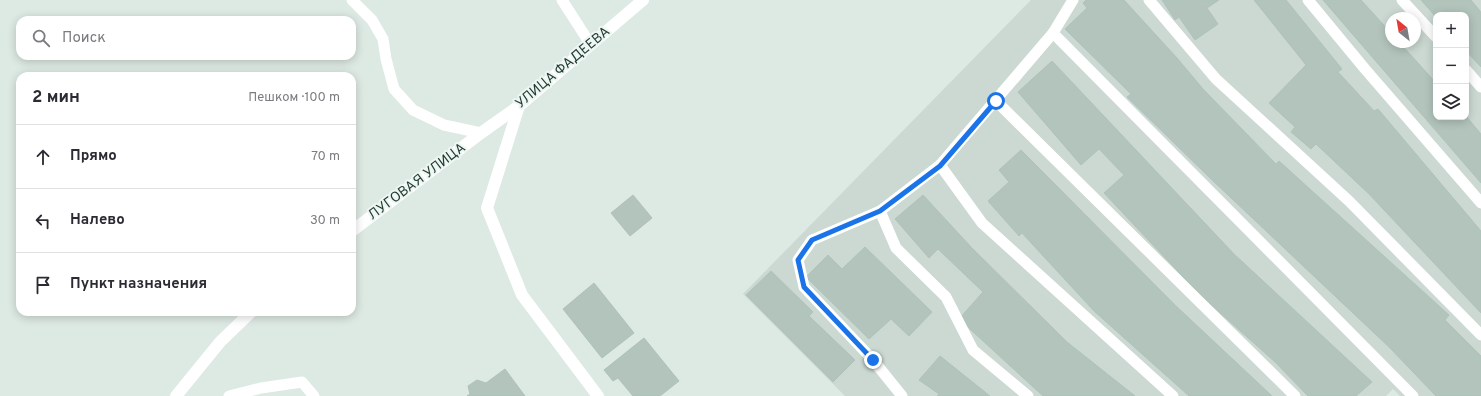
<!DOCTYPE html>
<html lang="ru">
<meta charset="utf-8">
<style>
:root{--surface:#fff;--page:#f2f2f3;--text:#2b2b33;--muted:#7c7c81;--line:#e1e1e2}
body{margin:0;font-family:Overpass,sans-serif;background:var(--page);color:var(--text)}
.controls{position:absolute;right:12px;top:12px;display:grid;overflow:hidden;border-radius:8px;box-shadow:0 2px 10px #0003}
.controls button{width:36px;height:36px;display:grid;place-items:center;padding:0;border:0;border-bottom:1px solid var(--line);background:var(--surface);color:var(--text);font:20px sans-serif}
.compass{position:absolute;left:1385px;top:12px;width:36px;height:36px;border-radius:50%;background:var(--surface);box-shadow:0 2px 10px #0003;rotate:329deg}
.stop{position:absolute;width:12px;height:12px;margin:-9px;border:3px solid #1a73e8;border-radius:50%;background:#fff}
.stop.end{background:#1a73e8;border-color:#fff;box-shadow:0 1px 4px #0008}
.list{margin:0;padding:0;list-style:none}
h2{display:flex;justify-content:space-between;align-items:center;height:52px;margin:0;padding:0 16px;font-size:17px}
h2 small{font-size:13px;font-weight:400;color:var(--muted)}
.list li{display:grid;grid-template-columns:26px 1fr auto;gap:12px;align-items:center;box-sizing:border-box;height:64px;padding:0 16px;border-top:1px solid var(--line)}
.list b{display:block;font-size:15px;white-space:nowrap}
.list em{font-size:13px;font-style:normal;color:var(--muted)}
.icon{flex:none;width:22px;height:22px;fill:none;stroke:currentColor;stroke-width:2;stroke-linecap:round;stroke-linejoin:round}
.map{position:relative;flex:none;width:1481px;height:396px;overflow:hidden}
.search{position:absolute;background:var(--surface);box-shadow:0 2px 10px #0003;left:16px;top:16px;width:340px;height:44px;display:flex;align-items:center;gap:10px;box-sizing:border-box;padding:0 14px;border-radius:12px;color:var(--muted);font-size:15px}
.panel{position:absolute;background:var(--surface);box-shadow:0 2px 10px #0003;left:16px;top:72px;width:340px;height:244px;border-radius:12px}
.map>svg:first-child{display:block}
</style>
<div class="map">
<svg width="1481" height="396" viewBox="0 0 1481 396">
<rect width="100%" height="100%" fill="#dde9e3"/>
<!-- built -->
<path fill="#cbd9d2" fill-rule="evenodd" d="M1031 0H1481V396H1400L1393 389 1386 396H845L743 294ZM1436 15H1466V117H1436ZM1391 18H1415V42H1391Z"/>
<!-- building -->
<g fill="#b2c4bc" stroke="#afc3ba">
<polygon points="1086,0 1124,0 1177,58 1203,89 1276,164 1279,161 1449,315 1445,320 1481,356 1481,396 1436,396 1389,347 1212,180 1127,97 1131,94 1065,29 1087,8 1083,3"/>
<polygon points="1162,0 1219,0 1207,8 1218,24 1195,40 1179,17 1175,20"/>
<polygon points="1254,0 1286,0 1342,69 1338,72 1374,111 1378,109 1481,231 1481,313 1369,194 1316,144 1311,149 1291,132 1295,127 1269,103 1306,65"/>
<polygon points="1323,0 1361,0 1391,33 1391,42 1399,42 1436,83 1436,117 1466,116 1481,134 1481,183"/>
<polygon points="1421,0 1471,0 1481,12 1481,67 1466,51 1466,15 1436,15 1436,17"/>
<polygon points="1052,61 1234,254 1372,382 1356,396 1308,396 1275,362 1200,295 1104,193 1124,175 1099,149 1081,165 1018,92"/>
<polygon points="1021,150 1175,305 1272,396 1189,396 1094,311 1022,233 1019,236 988,201 1009,182 999,170"/>
<polygon points="633,195 652,218 630,236 611,213"/>
<polygon points="923,195 971,247 1067,342 1135,396 1043,396 959,319 983,292 938,249 929,258 895,219"/>
<polygon points="865,247 932,312 909,336 891,319 869,339 806,277 828,255 842,269"/>
<polygon points="771,271 813,312 809,316 855,360 833,382 746,295"/>
<polygon points="594,283 634,333 602,358 563,309"/>
<polygon points="644,338 679,381 660,396 633,396 618,378 613,381 604,370"/>
<polygon points="940,356 990,396 937,396 939,394 919,380"/>
<polygon points="505,369 525,396 467,396 470,394 468,386 477,380 486,383"/>
</g>
<g fill="none" stroke-linecap="round" stroke-linejoin="round">
<!-- service -->
<g stroke="#fff" stroke-width="11">
<polyline points="352,0 372,20 383,39 386,59 394,89 413,110 444,125 481,133"/>
<polyline points="562,0 591,45"/>
<polyline points="1149,0 1216,79 1349,201 1481,335"/>
<polyline points="1308,0 1365,69 1481,203"/>
<polyline points="1402,0 1436,37"/>
<polyline points="1053,33 1413,396"/>
<polyline points="1466,70 1481,87"/>
<polyline points="996,101 1295,396"/>
<polyline points="940,165 982,223 1173,396"/>
<polyline points="880,211 896,248 946,297 973,350 1028,396"/>
<polyline points="229,396 261,388 302,382 314,396"/>
<polyline points="902,396 873,360 804,287 798,260 812,240 880,211 940,165 1053,33 1073,0"/>
</g>
<!-- minor -->
<g stroke="#fff" stroke-width="12">
<polyline points="519,106 487,208 522,295 598,396"/>
<polyline points="352,231 481,133 519,106 643,0"/>
<polyline points="176,396 220,342 251,312"/>
</g>
</g>
<g fill="none" stroke-linecap="round" stroke-linejoin="round">
<!-- route -->
<polyline stroke="#1a73e8" stroke-width="5" points="873,360 804,287 798,260 812,240 880,211 940,166 996,101"/>
</g>
<g text-anchor="middle" dominant-baseline="central" stroke-width="4" stroke-linejoin="round" paint-order="stroke">
<!-- street labels -->
<g font-size="14" fill="#1f3831" stroke="#edf6f1">
<text transform="translate(563 68) rotate(-40)">УЛИЦА ФАДЕЕВА</text>
<text transform="translate(417 182) rotate(-37)">ЛУГОВАЯ УЛИЦА</text>
</g>
</g>
</svg>
<div class="controls">
<button>+</button>
<button>−</button>
<button><svg class="icon" aria-label="layers" viewBox="0 0 24 24"><path d="M12 4l9 5-9 5-9-5zM3 14l9 5 9-5"/></svg></button>
</div>
<svg class="compass" viewBox="-18 -18 36 36"><path d="M0-13l5 13h-10z" fill="#e53935"/><path d="M0 13l5-13h-10z" fill="#7c7c81"/></svg>
<div class="stop" style="left:996px;top:101px"></div>
<div class="stop end" style="left:873px;top:360px"></div>
<div class="search"><svg class="icon" aria-label="search" viewBox="0 0 24 24"><circle cx="10" cy="10" r="6"/><path d="M15 15l6 6"/></svg>Поиск</div>
<section class="panel">
<h2>2 мин<small>Пешком · 100 m</small></h2>
<ul class="list">
<li><svg class="icon" aria-label="ahead" viewBox="0 0 24 24"><path d="M12 20V5M6 11l6-6 6 6"/></svg><div><b>Прямо</b></div><em>70 m</em></li>
<li><svg class="icon" aria-label="left" viewBox="0 0 24 24"><path d="M17 20v-9H6M10 6l-5 5 5 5"/></svg><div><b>Налево</b></div><em>30 m</em></li>
<li><svg class="icon" aria-label="arrive" viewBox="0 0 24 24"><path d="M6 21V4h12l-3 4 3 4H6"/></svg><div><b>Пункт назначения</b></div></li>
</ul>
</section>
</div>
